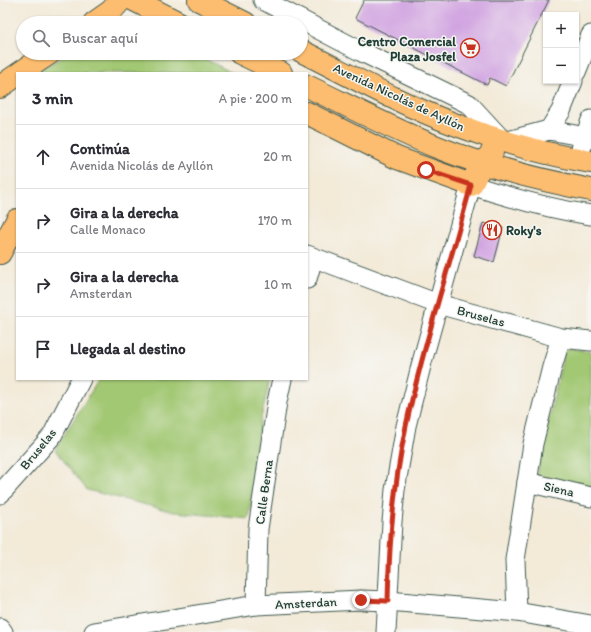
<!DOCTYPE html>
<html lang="es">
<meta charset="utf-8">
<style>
:root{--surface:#fff;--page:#f7f7f7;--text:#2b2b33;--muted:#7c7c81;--line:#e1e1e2}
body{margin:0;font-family:Itim,sans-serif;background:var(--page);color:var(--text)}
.controls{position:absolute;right:12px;top:12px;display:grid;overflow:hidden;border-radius:0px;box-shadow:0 1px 3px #0004}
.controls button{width:36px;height:36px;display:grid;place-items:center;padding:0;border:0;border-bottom:1px solid var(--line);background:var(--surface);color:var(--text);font:20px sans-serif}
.stop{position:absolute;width:12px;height:12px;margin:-9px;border:3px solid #c8321e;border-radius:50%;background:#fff}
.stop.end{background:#c8321e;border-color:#fff;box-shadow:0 1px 4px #0008}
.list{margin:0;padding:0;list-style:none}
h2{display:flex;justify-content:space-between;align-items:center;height:52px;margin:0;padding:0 16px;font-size:17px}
h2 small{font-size:13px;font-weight:400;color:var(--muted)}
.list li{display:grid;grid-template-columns:26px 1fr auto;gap:12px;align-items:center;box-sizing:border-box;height:64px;padding:0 16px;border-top:1px solid var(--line)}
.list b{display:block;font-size:15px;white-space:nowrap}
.list p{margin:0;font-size:13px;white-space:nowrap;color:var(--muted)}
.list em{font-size:13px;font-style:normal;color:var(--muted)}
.icon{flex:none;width:22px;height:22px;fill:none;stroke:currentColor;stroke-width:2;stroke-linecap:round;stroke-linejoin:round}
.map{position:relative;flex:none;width:591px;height:632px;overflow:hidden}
.search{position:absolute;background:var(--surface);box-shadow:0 1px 3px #0004;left:16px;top:16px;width:292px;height:44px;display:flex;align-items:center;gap:10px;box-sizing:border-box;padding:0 14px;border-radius:22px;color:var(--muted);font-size:15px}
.panel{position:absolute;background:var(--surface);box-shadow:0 1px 3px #0004;left:16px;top:72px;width:292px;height:308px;border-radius:0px}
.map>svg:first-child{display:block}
</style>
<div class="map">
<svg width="591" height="632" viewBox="0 0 591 632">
<rect width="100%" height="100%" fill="#f6f6f2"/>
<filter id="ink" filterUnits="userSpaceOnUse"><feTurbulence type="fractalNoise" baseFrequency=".025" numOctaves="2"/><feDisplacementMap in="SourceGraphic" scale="8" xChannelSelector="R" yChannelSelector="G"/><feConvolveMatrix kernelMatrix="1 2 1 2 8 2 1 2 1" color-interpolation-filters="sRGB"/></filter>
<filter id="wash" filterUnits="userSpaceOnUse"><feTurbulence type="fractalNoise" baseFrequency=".012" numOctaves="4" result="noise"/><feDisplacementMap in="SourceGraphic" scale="16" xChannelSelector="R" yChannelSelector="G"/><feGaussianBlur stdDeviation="0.9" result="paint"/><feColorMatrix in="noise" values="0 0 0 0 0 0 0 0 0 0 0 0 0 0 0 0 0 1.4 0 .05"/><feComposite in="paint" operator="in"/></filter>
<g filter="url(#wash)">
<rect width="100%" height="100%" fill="#f3ead8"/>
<!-- green -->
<g fill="#a2c873" stroke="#608254">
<polygon points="69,53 193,53 233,73 34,73"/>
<polygon points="565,348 591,351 591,488 536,476"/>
<polygon points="99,379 270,379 260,423 249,519 174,512 87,490 55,450"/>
</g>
<g id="blocks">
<!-- building -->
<g fill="#d1a4e1">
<polygon points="364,0 549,0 506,86 490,78 487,85 355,18"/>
<polygon points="483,223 503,228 494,262 474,256"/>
</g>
</g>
</g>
<g filter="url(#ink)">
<use href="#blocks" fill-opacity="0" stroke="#3f574d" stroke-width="1"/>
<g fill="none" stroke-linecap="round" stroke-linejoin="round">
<defs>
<g id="minor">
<polyline points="263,0 360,51 469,104 504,142 549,130 561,111 573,81"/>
<polyline points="576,72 591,35"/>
<polyline points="549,130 591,138"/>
<polyline points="581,149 591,120"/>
<polyline points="307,255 438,304 561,338 591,341"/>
<polyline points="307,279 313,258"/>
<polyline points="527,482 591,497"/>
<polyline points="0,494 52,436 81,379"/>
<polyline points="256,605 258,529 277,402 282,379"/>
<polyline points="517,612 515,560 533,444 552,367 561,338"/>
<polyline points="0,628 3,632"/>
<polyline points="94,632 256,605 361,600 388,601 517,612 591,625"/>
<path d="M386 632 392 522 395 490 406 426 422 362 471 185C511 198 550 209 591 215"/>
</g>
<g id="major">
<polyline points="134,0 179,23"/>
<polyline points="199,0 245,23"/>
<polyline points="94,23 111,11 121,0"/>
<path d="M301 51C351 76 401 104 454 124 498 141 544 154 591 162"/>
<polyline points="240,53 281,73"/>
<polyline points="20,73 50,53"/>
<path d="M307 86C351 107 396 131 442 149 490 168 540 180 591 190"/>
<polyline points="0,87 17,75"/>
<polyline points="307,113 397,158 471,185 477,173 492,152"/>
<polyline points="0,253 17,220"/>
</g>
</defs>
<!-- minor casing -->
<use href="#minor" stroke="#3f574d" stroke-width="21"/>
<!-- major casing -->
<use href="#major" stroke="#3f574d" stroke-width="24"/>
<!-- minor -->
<use href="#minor" stroke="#fff" stroke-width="19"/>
<!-- major -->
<use href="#major" stroke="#fcbd6f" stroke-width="22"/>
</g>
</g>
<g fill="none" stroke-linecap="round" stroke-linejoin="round" filter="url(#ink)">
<!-- route -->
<path stroke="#c8321e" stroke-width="5" d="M361 600 388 601C389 542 394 483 406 426 423 345 450 265 471 185L426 170"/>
</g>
<!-- icons -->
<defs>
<symbol id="supermarket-ring" viewBox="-11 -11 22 22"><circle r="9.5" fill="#f6f6f2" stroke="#c8321e" stroke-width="1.5"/><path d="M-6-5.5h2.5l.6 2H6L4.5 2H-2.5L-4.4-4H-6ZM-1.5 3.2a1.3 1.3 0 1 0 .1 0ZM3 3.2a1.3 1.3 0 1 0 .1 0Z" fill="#c8321e"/></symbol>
<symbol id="restaurant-ring" viewBox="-11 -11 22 22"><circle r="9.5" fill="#f6f6f2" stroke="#c8321e" stroke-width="1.5"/><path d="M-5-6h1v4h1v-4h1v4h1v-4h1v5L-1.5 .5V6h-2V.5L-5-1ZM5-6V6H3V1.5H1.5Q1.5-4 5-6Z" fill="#c8321e"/></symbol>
</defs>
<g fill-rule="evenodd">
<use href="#supermarket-ring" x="459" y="37" width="22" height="22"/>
<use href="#restaurant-ring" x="481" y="219" width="22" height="22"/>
</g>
<g text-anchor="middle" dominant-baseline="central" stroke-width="3" stroke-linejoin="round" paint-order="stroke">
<!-- poi labels -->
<g font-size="13" font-weight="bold" fill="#1f3d34" stroke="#f6f6f2" text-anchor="end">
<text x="456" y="41">Centro Comercial<tspan x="456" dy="15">Plaza Josfel</tspan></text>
<text x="506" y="230" text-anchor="start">Roky's</text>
</g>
<!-- street labels -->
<g font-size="13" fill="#1f3d34" stroke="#f6f6f2">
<text transform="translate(399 97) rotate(25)">Avenida Nicolás de Ayllón</text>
<text transform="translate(481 316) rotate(15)">Bruselas</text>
<text transform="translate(38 449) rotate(-51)">Bruselas</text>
<text transform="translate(559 489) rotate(13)">Siena</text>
<text transform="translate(264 492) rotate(-82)">Calle Berna</text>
<text transform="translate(306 603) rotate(-3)">Amsterdan</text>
</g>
</g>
</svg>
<div class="controls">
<button>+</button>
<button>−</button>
</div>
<div class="stop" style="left:426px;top:170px"></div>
<div class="stop end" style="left:361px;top:600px"></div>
<div class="search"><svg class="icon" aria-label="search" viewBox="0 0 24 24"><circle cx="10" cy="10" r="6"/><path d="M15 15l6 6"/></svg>Buscar aquí</div>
<section class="panel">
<h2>3 min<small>A pie · 200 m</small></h2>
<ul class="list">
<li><svg class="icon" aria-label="ahead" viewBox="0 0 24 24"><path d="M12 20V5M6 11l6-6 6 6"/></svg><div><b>Continúa</b><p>Avenida Nicolás de Ayllón</p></div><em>20 m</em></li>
<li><svg class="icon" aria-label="right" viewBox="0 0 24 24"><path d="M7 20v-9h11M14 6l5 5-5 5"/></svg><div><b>Gira a la derecha</b><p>Calle Monaco</p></div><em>170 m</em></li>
<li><svg class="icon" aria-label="right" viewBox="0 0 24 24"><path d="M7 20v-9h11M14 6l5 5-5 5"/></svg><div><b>Gira a la derecha</b><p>Amsterdan</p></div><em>10 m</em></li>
<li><svg class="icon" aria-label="arrive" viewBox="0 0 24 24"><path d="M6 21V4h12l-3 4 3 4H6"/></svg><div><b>Llegada al destino</b></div></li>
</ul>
</section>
</div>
